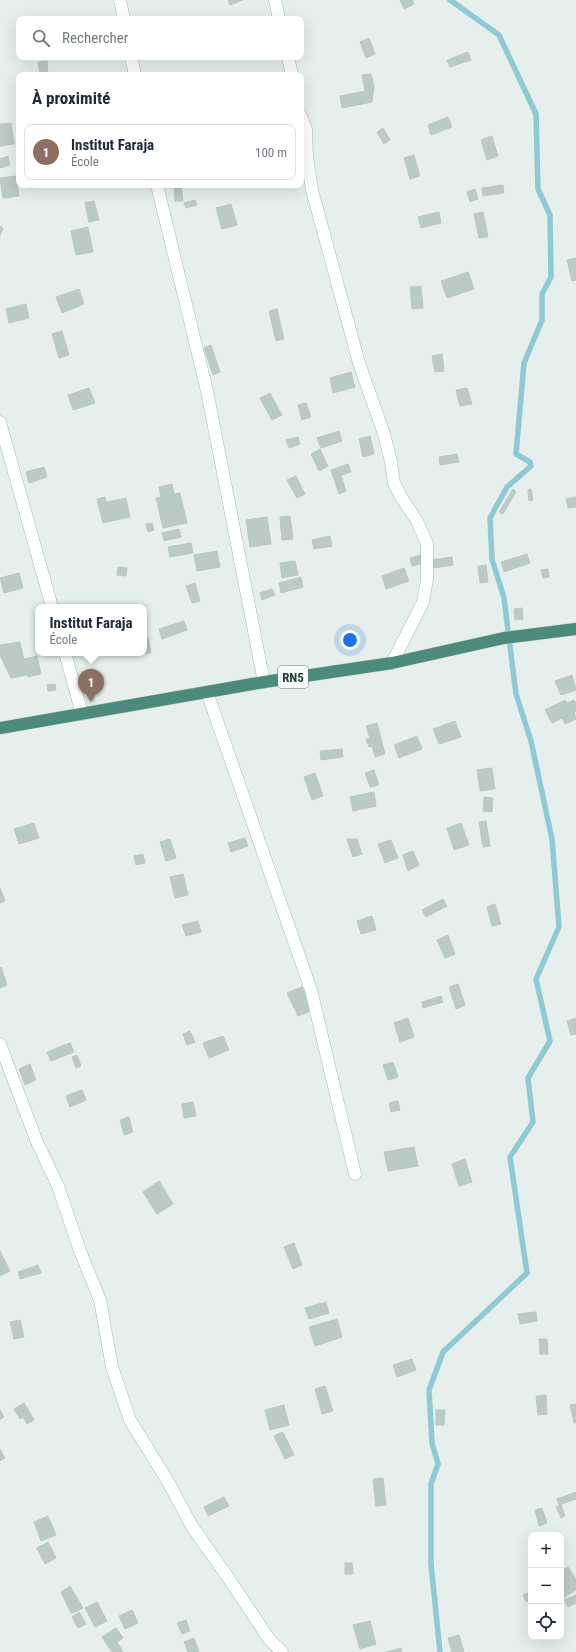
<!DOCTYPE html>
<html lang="fr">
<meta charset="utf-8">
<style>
:root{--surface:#fff;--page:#f2f2f3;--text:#1f2937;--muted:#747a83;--line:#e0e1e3;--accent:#7c3aed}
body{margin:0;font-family:"Roboto Condensed",sans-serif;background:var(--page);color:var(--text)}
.controls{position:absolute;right:12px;bottom:12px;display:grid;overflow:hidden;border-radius:8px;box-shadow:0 4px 16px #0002}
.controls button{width:36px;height:36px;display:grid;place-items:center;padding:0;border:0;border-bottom:1px solid var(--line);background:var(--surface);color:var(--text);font:20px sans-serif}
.you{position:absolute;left:350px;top:640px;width:14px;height:14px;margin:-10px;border:3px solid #fff;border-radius:50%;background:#1a73e8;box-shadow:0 0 0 6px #1a73e833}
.badge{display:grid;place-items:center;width:26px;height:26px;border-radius:50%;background:var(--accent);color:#fff;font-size:13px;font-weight:700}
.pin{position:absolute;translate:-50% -33px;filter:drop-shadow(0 1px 2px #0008)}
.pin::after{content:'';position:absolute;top:21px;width:14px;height:12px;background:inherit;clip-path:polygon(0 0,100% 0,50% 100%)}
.popup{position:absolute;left:35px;top:604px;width:112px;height:52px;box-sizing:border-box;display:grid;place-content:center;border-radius:8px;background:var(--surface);filter:drop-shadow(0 1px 3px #0005);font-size:13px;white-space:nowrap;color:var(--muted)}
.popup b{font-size:15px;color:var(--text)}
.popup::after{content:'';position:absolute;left:50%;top:100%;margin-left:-8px;border:8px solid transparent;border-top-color:var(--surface)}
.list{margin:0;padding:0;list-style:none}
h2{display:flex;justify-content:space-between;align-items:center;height:52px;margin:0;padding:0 16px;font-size:17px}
h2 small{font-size:13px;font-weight:400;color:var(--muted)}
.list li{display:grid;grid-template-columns:26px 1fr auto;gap:12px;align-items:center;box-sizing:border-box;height:56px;margin:0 8px 8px;padding:0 8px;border:1px solid var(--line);border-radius:8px}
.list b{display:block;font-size:15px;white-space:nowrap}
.list p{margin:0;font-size:13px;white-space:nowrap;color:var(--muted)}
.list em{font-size:13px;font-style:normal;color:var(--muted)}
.icon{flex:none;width:22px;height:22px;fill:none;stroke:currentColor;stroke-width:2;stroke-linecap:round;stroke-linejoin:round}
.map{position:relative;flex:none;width:576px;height:1652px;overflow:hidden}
.search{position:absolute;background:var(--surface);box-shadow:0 4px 16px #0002;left:16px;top:16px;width:288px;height:44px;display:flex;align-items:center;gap:10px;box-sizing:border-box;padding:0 14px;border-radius:8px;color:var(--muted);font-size:15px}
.panel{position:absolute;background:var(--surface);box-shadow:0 4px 16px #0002;left:16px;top:72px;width:288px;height:116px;border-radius:8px}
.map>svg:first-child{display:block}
</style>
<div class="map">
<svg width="576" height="1652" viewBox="0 0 576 1652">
<rect width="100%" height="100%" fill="#e6efeb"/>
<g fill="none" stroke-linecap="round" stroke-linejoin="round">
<!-- stream -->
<polyline stroke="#8ec9d4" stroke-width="5.5" points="440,1652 431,1564 431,1484 438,1464 432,1443 429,1390 443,1352 527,1273 510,1157 533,1122 528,1078 550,1041 536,979 559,927 552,839 531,741 516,694 504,598 492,559 490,518 507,487 531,466 530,462 516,454 524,363 542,320 542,294 551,277 550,215 538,189 536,114 499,35 450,0"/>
</g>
<!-- building -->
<g fill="#bbcac4" stroke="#b8c9c2">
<polygon points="228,0 243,0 230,5"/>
<polygon points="400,0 412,0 414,4 404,9"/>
<polygon points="369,38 375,54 366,58 360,42"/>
<polygon points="468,52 471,60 450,67 447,60"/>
<polygon points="47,61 48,75 40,75 38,62"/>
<polygon points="371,74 374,86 372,102 342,108 340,96 365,91 362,75"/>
<polygon points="448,117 452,127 431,135 428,125"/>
<polygon points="11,123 14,144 0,146 0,124"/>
<polygon points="383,128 390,140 384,144 377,132"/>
<polygon points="492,136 498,156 487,160 481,140"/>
<polygon points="414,155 420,176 410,179 404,158"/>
<polygon points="8,156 10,165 0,168 0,159"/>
<polygon points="16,176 19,196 3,198 0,178"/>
<polygon points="30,185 41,185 42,187 30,188"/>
<polygon points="181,185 183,201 175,201 174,186"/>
<polygon points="503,185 504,193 483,196 482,188"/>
<polygon points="475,189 478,199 470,202 467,192"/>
<polygon points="195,200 197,205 186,208 184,203"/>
<polygon points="94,201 99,220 89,222 85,203"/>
<polygon points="231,204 237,225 222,229 216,208"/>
<polygon points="439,212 441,223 421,228 418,217"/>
<polygon points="483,212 488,237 479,238 474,214"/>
<polygon points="0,226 3,228 0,236"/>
<polygon points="88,227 93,252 76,255 71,231"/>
<polygon points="576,258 576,280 572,281 567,260"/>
<polygon points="468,272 474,289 447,298 441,281"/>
<polygon points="421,286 423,308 412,309 410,287"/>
<polygon points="79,289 84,304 62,313 56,297"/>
<polygon points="26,304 29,318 9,323 6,309"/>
<polygon points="277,309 284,339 276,341 269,311"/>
<polygon points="62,331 69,355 59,358 52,334"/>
<polygon points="211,345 220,372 213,375 204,348"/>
<polygon points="442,354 444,371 435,372 432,356"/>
<polygon points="351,372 355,387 333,393 330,378"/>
<polygon points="89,388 95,403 73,410 68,395"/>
<polygon points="467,388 472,404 460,406 456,390"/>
<polygon points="270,393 282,415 272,420 260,398"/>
<polygon points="306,403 311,417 302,420 298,405"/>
<polygon points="339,431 342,441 321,448 317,438"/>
<polygon points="370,436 374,454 363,457 359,439"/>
<polygon points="298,437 300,444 289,448 286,440"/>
<polygon points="320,449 328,466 319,471 311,454"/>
<polygon points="457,454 459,462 440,465 439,457"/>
<polygon points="348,464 351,472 341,475 346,491 339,494 331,470"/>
<polygon points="44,467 47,477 29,483 26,472"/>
<polygon points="296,476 305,494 297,498 287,480"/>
<polygon points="172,484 174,494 161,497 159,487"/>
<polygon points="513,489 516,492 503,514 499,512"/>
<polygon points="531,489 533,500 529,501 528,490"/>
<polygon points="180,493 187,523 163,528 156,498"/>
<polygon points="105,497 106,503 98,504 97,499"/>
<polygon points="576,497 576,507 568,508 566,499"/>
<polygon points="126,498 130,517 103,523 98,504"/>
<polygon points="290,516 293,539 282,540 280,517"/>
<polygon points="267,517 271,544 250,547 246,520"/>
<polygon points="152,523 154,530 148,532 146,524"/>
<polygon points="179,529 181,537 164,541 162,533"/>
<polygon points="330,536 332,546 314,549 312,540"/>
<polygon points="191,543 193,553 170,557 168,547"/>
<polygon points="217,551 220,567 197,571 194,555"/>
<polygon points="527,554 530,563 504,572 501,562"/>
<polygon points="421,555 423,563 412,566 410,558"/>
<polygon points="452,557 453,565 433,568 432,560"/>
<polygon points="295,561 298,575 282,578 280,563"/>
<polygon points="486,565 488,582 480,583 478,566"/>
<polygon points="118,567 127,568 126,576 117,575"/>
<polygon points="404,568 409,581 386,589 382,576"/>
<polygon points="548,569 549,577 543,578 541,570"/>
<polygon points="19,573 23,588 4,593 0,578"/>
<polygon points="301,577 303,587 281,593 279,583"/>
<polygon points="195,583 200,601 192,603 186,586"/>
<polygon points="272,589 275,595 262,600 260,593"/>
<polygon points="522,608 523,619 515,620 514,609"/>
<polygon points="184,621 187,630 162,639 159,629"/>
<polygon points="148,638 151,653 143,654 144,639"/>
<polygon points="20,642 27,675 11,678 0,655 0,645"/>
<polygon points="37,656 41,674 28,677 24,659"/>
<polygon points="572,675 576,690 561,695 555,681"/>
<polygon points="55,684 56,690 48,691 47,685"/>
<polygon points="565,700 567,703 574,700 576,704 576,711 574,712 576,719 565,724 562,718 552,723 545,710"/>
<polygon points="455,721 461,737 439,744 433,729"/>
<polygon points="377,723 385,754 375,757 372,746 369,747 366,739 370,738 366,726"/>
<polygon points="417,736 422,749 399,758 394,745"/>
<polygon points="342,749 343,757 321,760 320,751"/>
<polygon points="492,768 495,789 480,791 477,770"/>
<polygon points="374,770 379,785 370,787 365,773"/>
<polygon points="315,773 323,796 312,800 304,777"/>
<polygon points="374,792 376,806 353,811 350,797"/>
<polygon points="484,797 493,798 492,812 483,811"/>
<polygon points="486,821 490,846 483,847 479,822"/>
<polygon points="34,823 39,838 19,844 14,829"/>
<polygon points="461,823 469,845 454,850 447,828"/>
<polygon points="245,838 248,846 231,852 228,843"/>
<polygon points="170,839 176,858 166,861 160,842"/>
<polygon points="347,839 357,839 362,854 353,857"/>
<polygon points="391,840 398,858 385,863 378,844"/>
<polygon points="413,851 419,865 408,871 403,855"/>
<polygon points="143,854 145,863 136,865 134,856"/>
<polygon points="183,874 188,895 175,898 170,877"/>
<polygon points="0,888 5,901 0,903"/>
<polygon points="443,899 447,906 426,917 422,910"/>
<polygon points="495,904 501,924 492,926 487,907"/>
<polygon points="372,916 376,930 361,934 357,921"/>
<polygon points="198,921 201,932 186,936 182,925"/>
<polygon points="448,935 455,954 445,958 437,940"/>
<polygon points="1,967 7,985 0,988 0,968"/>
<polygon points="458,984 465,1005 456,1009 449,987"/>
<polygon points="302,987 313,1010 298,1016 287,993"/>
<polygon points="441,996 443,1002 423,1008 422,1002"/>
<polygon points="408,1018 414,1037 400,1042 394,1023"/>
<polygon points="576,1018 576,1034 571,1035 567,1021"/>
<polygon points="190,1031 195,1042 187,1045 183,1034"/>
<polygon points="223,1036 229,1050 209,1058 203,1043"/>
<polygon points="70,1043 74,1052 51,1061 47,1052"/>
<polygon points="77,1055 81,1066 76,1068 72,1057"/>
<polygon points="393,1062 398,1077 388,1080 383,1065"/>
<polygon points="30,1064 36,1080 25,1085 19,1069"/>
<polygon points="82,1090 86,1100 70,1107 66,1096"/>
<polygon points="398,1101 400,1110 391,1112 389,1103"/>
<polygon points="193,1102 196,1116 184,1118 182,1104"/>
<polygon points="129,1117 133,1132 124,1135 120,1120"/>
<polygon points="414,1147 418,1166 388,1171 384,1152"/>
<polygon points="465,1159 472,1182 459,1186 452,1164"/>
<polygon points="159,1181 173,1204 157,1214 143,1192"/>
<polygon points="294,1243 302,1265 293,1269 284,1247"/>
<polygon points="0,1251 10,1271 0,1276"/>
<polygon points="38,1265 41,1273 20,1279 18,1272"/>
<polygon points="326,1302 329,1313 309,1319 305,1308"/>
<polygon points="536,1312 537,1321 520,1324 518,1314"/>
<polygon points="337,1319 342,1337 315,1346 309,1327"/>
<polygon points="20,1320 24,1337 14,1339 10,1322"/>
<polygon points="539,1339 547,1339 548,1354 540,1354"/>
<polygon points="412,1359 416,1370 397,1377 393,1365"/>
<polygon points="325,1386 333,1411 322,1414 315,1389"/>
<polygon points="546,1395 547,1414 538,1415 536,1396"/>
<polygon points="24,1403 34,1420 27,1424 23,1417 20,1419 14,1409"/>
<polygon points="576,1404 576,1423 574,1423 570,1405"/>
<polygon points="284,1405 289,1425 270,1430 265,1410"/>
<polygon points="0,1410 4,1417 0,1419"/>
<polygon points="436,1410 445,1410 444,1425 436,1425"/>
<polygon points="283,1432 294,1455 285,1459 274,1436"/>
<polygon points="0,1449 5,1458 0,1461"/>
<polygon points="383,1478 386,1505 376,1506 373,1479"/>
<polygon points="576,1492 576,1499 559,1505 557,1499"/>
<polygon points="224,1497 229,1506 208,1516 204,1507"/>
<polygon points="561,1505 565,1516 561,1518 556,1507"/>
<polygon points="542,1508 547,1523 539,1526 535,1510"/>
<polygon points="48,1516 56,1535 41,1541 34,1522"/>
<polygon points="48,1542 56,1558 45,1564 37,1548"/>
<polygon points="345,1563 352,1563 353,1574 345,1574"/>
<polygon points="568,1567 576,1579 576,1590 563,1598 561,1594 561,1591 564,1589 561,1584 561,1571"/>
<polygon points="70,1586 83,1608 73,1613 71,1613 61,1592"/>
<polygon points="531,1592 531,1600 526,1602 523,1595"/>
<polygon points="576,1595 576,1603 568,1607 564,1600"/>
<polygon points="97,1602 107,1621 95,1627 85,1608"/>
<polygon points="132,1610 138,1623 125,1629 119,1616"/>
<polygon points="79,1612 86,1624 78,1628 72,1617"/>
<polygon points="186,1620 190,1631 182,1634 177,1623"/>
<polygon points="370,1621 376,1644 360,1649 353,1625"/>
<polygon points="116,1628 123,1638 117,1642 123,1652 112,1652 102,1637"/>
<polygon points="459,1635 464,1652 452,1652 448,1638"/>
<polygon points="194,1638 199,1652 188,1652 184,1642"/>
<polygon points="401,1648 402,1652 386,1652"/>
</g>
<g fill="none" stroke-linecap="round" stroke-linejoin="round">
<defs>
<g id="minor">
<polyline points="120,0 124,19"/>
<polyline points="275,0 279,19"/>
<polyline points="131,57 135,75"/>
<polyline points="288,57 292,75"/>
<polyline points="301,116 306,130 307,158 312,190 359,363 384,434 391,462 394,483 401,497 417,521 427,544 427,579 423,602 392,663"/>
<polyline points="157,185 207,391 264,682"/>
<polyline points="0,422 52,607"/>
<polyline points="65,653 82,714"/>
<polyline points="207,692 311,990 355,1174"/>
<polyline points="0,1044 37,1142 58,1186 80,1251 100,1300 112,1367 130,1420 167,1480 193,1528 227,1576 269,1639 282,1652"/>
</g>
<polyline id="trunk" points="0,728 264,682 392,663 504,638 576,629"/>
</defs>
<!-- minor casing -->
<use href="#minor" stroke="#a8b8b2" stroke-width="13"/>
<!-- trunk casing -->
<use href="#trunk" stroke="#c2cac8" stroke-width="13"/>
<!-- minor -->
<use href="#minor" stroke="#fff" stroke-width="12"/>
<!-- trunk -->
<use href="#trunk" stroke="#4c8a7c" stroke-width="12"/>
</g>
<g text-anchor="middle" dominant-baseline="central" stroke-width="3.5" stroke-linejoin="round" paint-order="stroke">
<!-- shield labels -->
<rect fill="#f7fbf9" stroke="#637a73" stroke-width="1" x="278" y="666" width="30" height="22" rx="3"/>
<g font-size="13" font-weight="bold" fill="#24423a">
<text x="293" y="677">RN5</text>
</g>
</g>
</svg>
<div class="controls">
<button>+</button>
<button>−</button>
<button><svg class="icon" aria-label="locate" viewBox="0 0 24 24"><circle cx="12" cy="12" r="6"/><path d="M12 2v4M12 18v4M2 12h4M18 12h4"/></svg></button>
</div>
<div class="you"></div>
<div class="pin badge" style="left:91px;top:702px;background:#8d6e63">1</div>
<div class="popup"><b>Institut Faraja</b>École</div>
<div class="search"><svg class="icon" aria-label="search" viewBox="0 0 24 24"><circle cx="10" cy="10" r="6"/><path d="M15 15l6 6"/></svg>Rechercher</div>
<section class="panel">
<h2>À proximité<small></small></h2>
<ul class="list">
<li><span class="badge" style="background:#8d6e63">1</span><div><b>Institut Faraja</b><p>École</p></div><em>100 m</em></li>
</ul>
</section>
</div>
